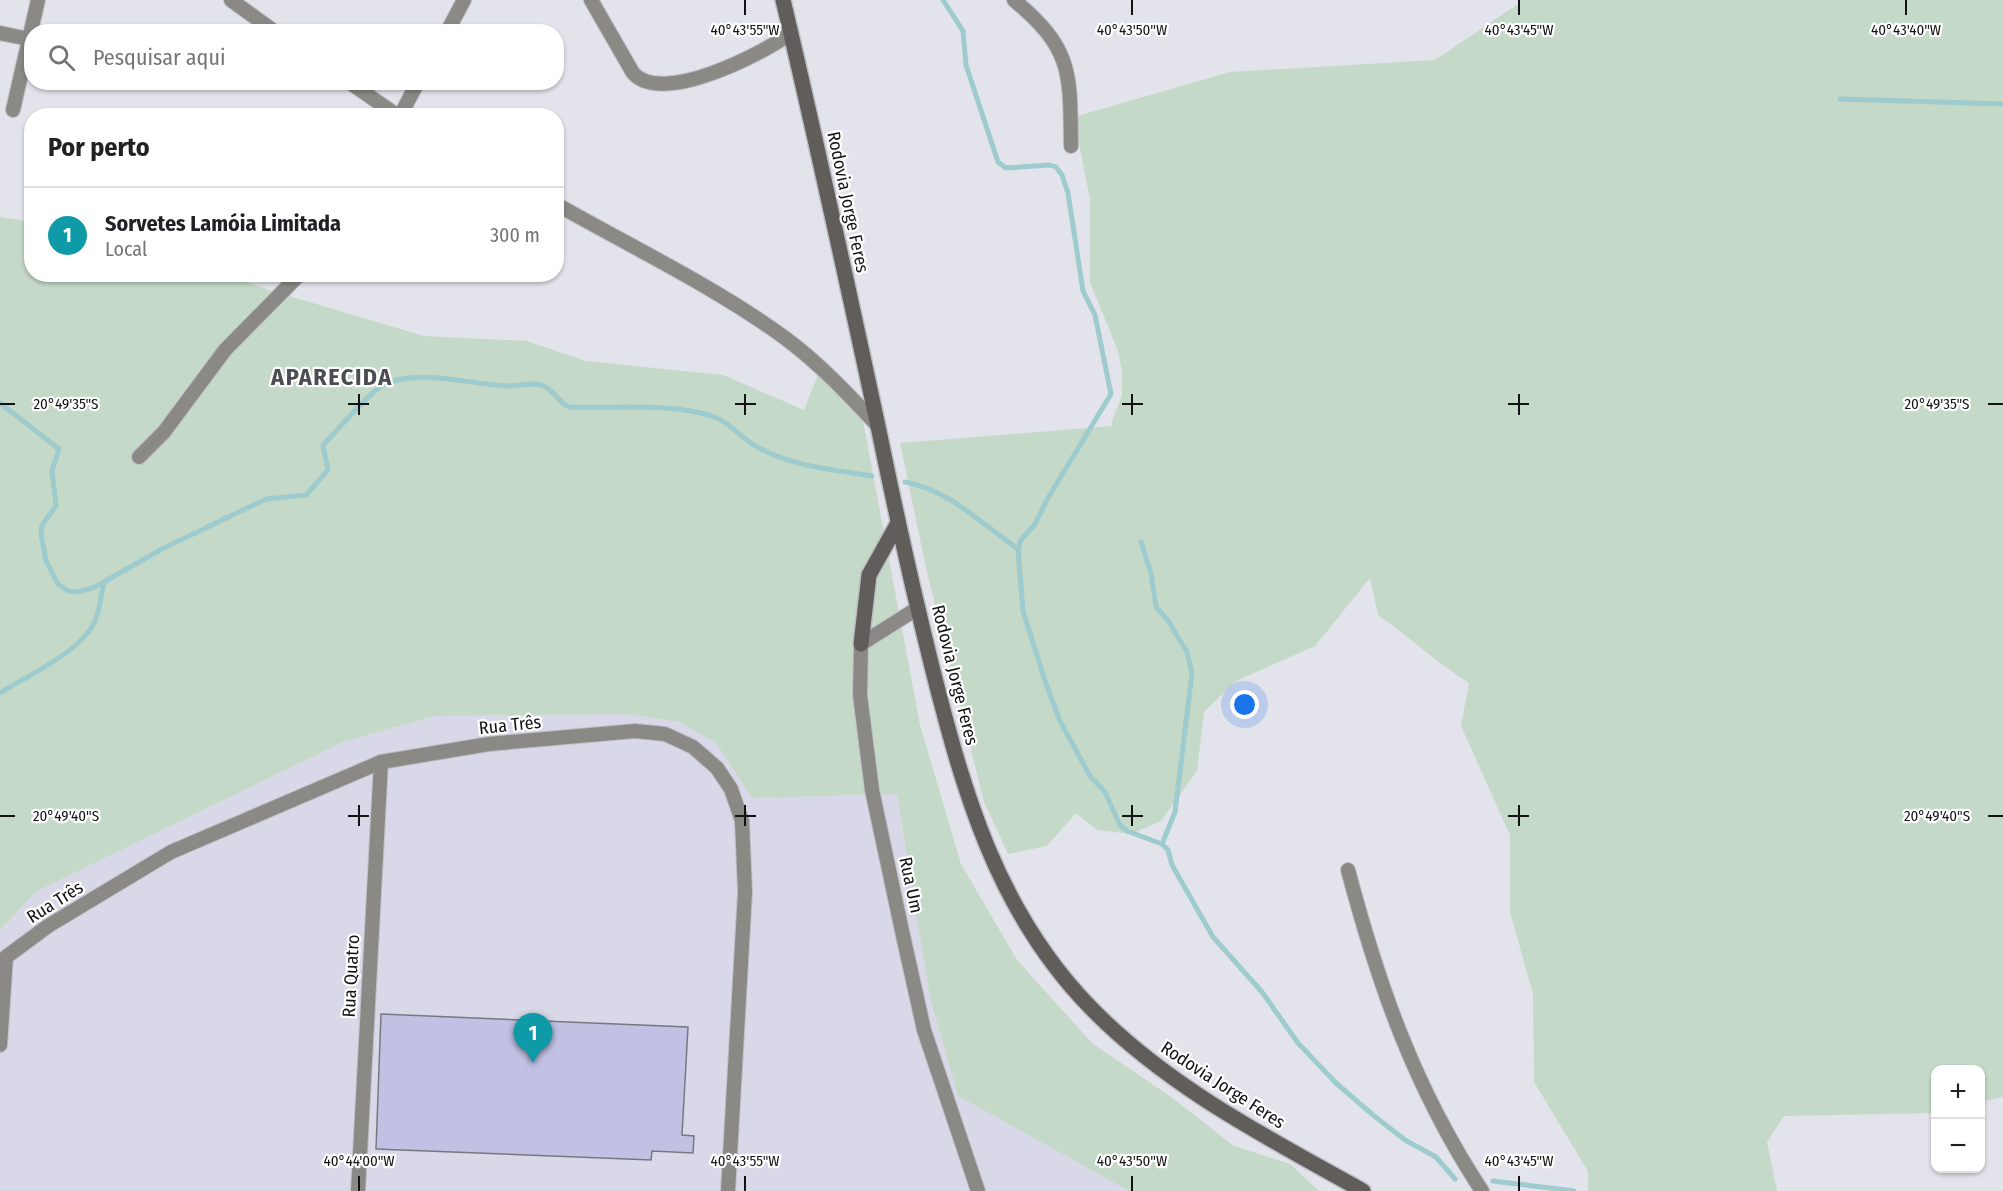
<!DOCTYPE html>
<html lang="pt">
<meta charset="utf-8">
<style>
:root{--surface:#fff;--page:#f2f2f2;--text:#202124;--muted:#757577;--line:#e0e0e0;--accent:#b95d06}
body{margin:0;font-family:"Fira Sans Condensed",sans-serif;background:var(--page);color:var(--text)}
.controls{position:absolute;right:18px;bottom:18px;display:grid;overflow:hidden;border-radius:12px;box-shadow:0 2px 4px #0004}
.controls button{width:54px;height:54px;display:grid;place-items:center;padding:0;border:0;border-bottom:2px solid var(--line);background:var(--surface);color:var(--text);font:30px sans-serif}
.you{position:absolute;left:1245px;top:705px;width:21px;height:21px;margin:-15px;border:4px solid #fff;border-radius:50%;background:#1a73e8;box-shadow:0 0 0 9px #1a73e833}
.badge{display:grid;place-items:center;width:39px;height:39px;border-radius:50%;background:var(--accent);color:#fff;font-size:20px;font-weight:700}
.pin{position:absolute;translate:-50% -50px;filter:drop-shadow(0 2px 3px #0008)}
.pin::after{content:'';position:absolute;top:32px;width:21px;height:18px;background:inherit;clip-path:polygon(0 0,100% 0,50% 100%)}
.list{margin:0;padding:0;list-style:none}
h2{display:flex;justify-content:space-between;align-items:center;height:78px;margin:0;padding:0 24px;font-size:26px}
h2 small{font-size:20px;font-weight:400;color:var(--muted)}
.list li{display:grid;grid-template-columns:39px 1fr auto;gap:18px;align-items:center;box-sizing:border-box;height:96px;padding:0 24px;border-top:2px solid var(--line)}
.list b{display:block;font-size:22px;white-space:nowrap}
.list p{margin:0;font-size:20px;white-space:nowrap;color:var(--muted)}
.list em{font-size:20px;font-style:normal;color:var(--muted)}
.icon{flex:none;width:33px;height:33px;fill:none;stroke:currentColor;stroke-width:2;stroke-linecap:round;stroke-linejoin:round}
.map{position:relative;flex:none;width:2003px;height:1191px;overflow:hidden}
.search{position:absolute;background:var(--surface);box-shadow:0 2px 4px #0004;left:24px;top:24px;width:540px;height:66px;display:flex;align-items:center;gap:15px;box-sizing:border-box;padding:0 21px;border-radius:24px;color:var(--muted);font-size:22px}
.panel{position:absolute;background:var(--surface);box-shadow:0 2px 4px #0004;left:24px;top:108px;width:540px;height:174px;border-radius:24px}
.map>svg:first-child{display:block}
</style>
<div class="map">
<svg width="2003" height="1191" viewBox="0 0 2003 1191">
<rect width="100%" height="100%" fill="#e3e3eb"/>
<!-- built -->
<polygon fill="#d8d8e8" points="626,714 679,722 717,744 752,798 897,794 930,998 958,1096 1129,1191 0,1191 0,930 37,891 343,742 434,716"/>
<!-- green -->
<g fill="#c5d9c8">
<path d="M1519 0H2003V1097L1981 1102 1980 1070H1936L1935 1113 1784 1116 1767 1142 1777 1191H1588V1171L1534 1082 1533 994 1510 912V835L1461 726 1469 683C1437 663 1409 637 1378 615L1370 578 1315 646 1236 681 1204 712 1197 771 1161 821 1131 834 1097 830 1076 813 1047 846 1008 854 984 802 926 568 900 443 1112 426V421L1122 395V372L1118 351 1090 282V200L1074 117 1230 72 1435 60 1518 4Z"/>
<polygon points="0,217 31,222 32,274 229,275 269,290 424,336 527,341 586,361 723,375 804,410 821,367 852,401 858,394 920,725 961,864 1017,960 1092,1043 1171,1097 1234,1146 1290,1164 1319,1191 1129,1191 958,1096 930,998 897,794 752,798 717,744 679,722 626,714 434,716 343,742 37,891 0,930"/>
</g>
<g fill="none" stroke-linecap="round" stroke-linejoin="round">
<!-- stream -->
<g stroke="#9ecbce" stroke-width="5">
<polyline points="943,0 963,31 966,65 998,162 1006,168 1050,165 1056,167 1062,175 1068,193 1083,291 1095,315 1111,394 1048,498 1035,524 1021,540 1018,549 1023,611 1046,684 1060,721 1090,776 1105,792 1120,825 1127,831 1162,844 1168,850 1172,865 1213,937 1262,992 1298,1043 1336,1083 1373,1115 1405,1140 1436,1157 1455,1179"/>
<polyline points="1840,99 2003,104"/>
<path d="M0 403 59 449 52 471 56 506 42 525 41 534 46 561 58 584 68 591 76 592 93 588 164 548 266 499 306 495 328 470 323 445C337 431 370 391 385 384 420 368 472 385 509 386 519 386 530 382 541 385 553 388 558 402 569 407 616 409 667 402 712 416 732 423 742 440 761 449 796 467 834 470 872 476"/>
<path d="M905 482C949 490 982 524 1018 549"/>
<polyline points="1141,542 1151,573 1156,607 1169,622 1187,652 1192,673 1175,812 1162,844"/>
<path d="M0 693C27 676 80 652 94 623 100 611 101 595 104 582"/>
<polyline points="1493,1181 1574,1191"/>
</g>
</g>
<!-- building -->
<polygon fill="#c0c1e3" stroke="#787980" stroke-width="1.5" points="381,1014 688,1027 682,1135 694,1136 693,1153 652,1151 651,1160 376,1149"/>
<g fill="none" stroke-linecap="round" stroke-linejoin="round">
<defs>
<g id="minor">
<polyline points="231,0 275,32"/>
<path d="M591 0 633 73C662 106 762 54 791 33"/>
<path d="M1014 0C1073 49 1070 73 1071 146"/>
<polyline points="447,32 464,0"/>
<polyline points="0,33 29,39"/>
<polyline points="349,82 398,116"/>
<polyline points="13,110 38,0"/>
<polyline points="400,116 418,82"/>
<path d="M556 204C630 246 717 288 785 338 819 363 848 394 877 425"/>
<polyline points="139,457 164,432 225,350 300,274"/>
<polyline points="918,608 861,644 860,695 872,790 902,931 924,1030 978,1191"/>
<path d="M1348 870C1379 987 1415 1089 1482 1191"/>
<polyline points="0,1045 6,957 48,926 171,852 381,762 489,744 635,731 665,734 693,747 717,768 731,789 742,821 745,892 728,1191"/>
<polyline points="358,1191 381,762"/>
</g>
<g id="secondary">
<path d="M783 0C817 143 848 287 879 431 895 509 912 586 931 663 963 790 996 911 1091 1008 1168 1087 1268 1138 1363 1191"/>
<polyline points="861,644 869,575 898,523"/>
</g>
</defs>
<!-- minor casing -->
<use href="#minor" stroke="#bebec5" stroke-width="16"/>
<!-- secondary casing -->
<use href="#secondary" stroke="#bebec5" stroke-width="18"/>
<!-- minor -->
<use href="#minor" stroke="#8b8986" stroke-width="14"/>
<!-- secondary -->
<use href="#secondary" stroke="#615d5a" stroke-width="15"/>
</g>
<!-- ticks -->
<path fill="none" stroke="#131316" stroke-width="2" d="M745 0V15M1132 0V15M1519 0V15M1906 0V15M359 394V415M745 394V415M1132 394V415M1519 394V415M0 404H15M348 404H369M735 404H756M1122 404H1143M1508 404H1529M1988 404H2003M359 805V826M745 805V826M1132 805V826M1519 805V826M0 816H15M348 816H369M735 816H756M1122 816H1143M1508 816H1529M1988 816H2003M359 1176V1191M745 1176V1191M1132 1176V1191M1519 1176V1191"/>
<g text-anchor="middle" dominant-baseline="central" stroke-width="4.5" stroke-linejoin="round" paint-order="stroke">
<!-- street labels -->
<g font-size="18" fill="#131316" stroke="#fff">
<text transform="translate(848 202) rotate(78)">Rodovia Jorge Feres</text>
<text transform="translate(955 675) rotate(76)">Rodovia Jorge Feres</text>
<text transform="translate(510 725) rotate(-6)">Rua Três</text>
<text transform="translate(911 885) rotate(78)">Rua Um</text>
<text transform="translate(55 902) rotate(-32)">Rua Três</text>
<text transform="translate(351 976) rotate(-87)">Rua Quatro</text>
<text transform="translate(1223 1085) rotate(33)">Rodovia Jorge Feres</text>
</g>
<!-- district labels -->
<g font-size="24" font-weight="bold" letter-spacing="1.5" fill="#4c4d53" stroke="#fff">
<text x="332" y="377">APARECIDA</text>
</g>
</g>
<g font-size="15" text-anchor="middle" fill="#131316" stroke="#fff" stroke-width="4.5" stroke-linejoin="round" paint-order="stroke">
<text x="745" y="35">40°43'55"W</text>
<text x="1132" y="35">40°43'50"W</text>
<text x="1519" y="35">40°43'45"W</text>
<text x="1906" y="35">40°43'40"W</text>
<text x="66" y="409">20°49'35"S</text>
<text x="1937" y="409">20°49'35"S</text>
<text x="66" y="821">20°49'40"S</text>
<text x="1937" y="821">20°49'40"S</text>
<text x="359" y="1166">40°44'00"W</text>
<text x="745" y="1166">40°43'55"W</text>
<text x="1132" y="1166">40°43'50"W</text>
<text x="1519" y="1166">40°43'45"W</text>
</g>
</svg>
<div class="controls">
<button>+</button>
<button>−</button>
</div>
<div class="you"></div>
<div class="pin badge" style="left:533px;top:1063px;background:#0f9aa8">1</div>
<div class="search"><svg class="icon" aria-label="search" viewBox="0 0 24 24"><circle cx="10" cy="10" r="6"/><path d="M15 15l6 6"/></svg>Pesquisar aqui</div>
<section class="panel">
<h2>Por perto<small></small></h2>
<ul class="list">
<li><span class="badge" style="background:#0f9aa8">1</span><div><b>Sorvetes Lamóia Limitada</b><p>Local</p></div><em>300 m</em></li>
</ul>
</section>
</div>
